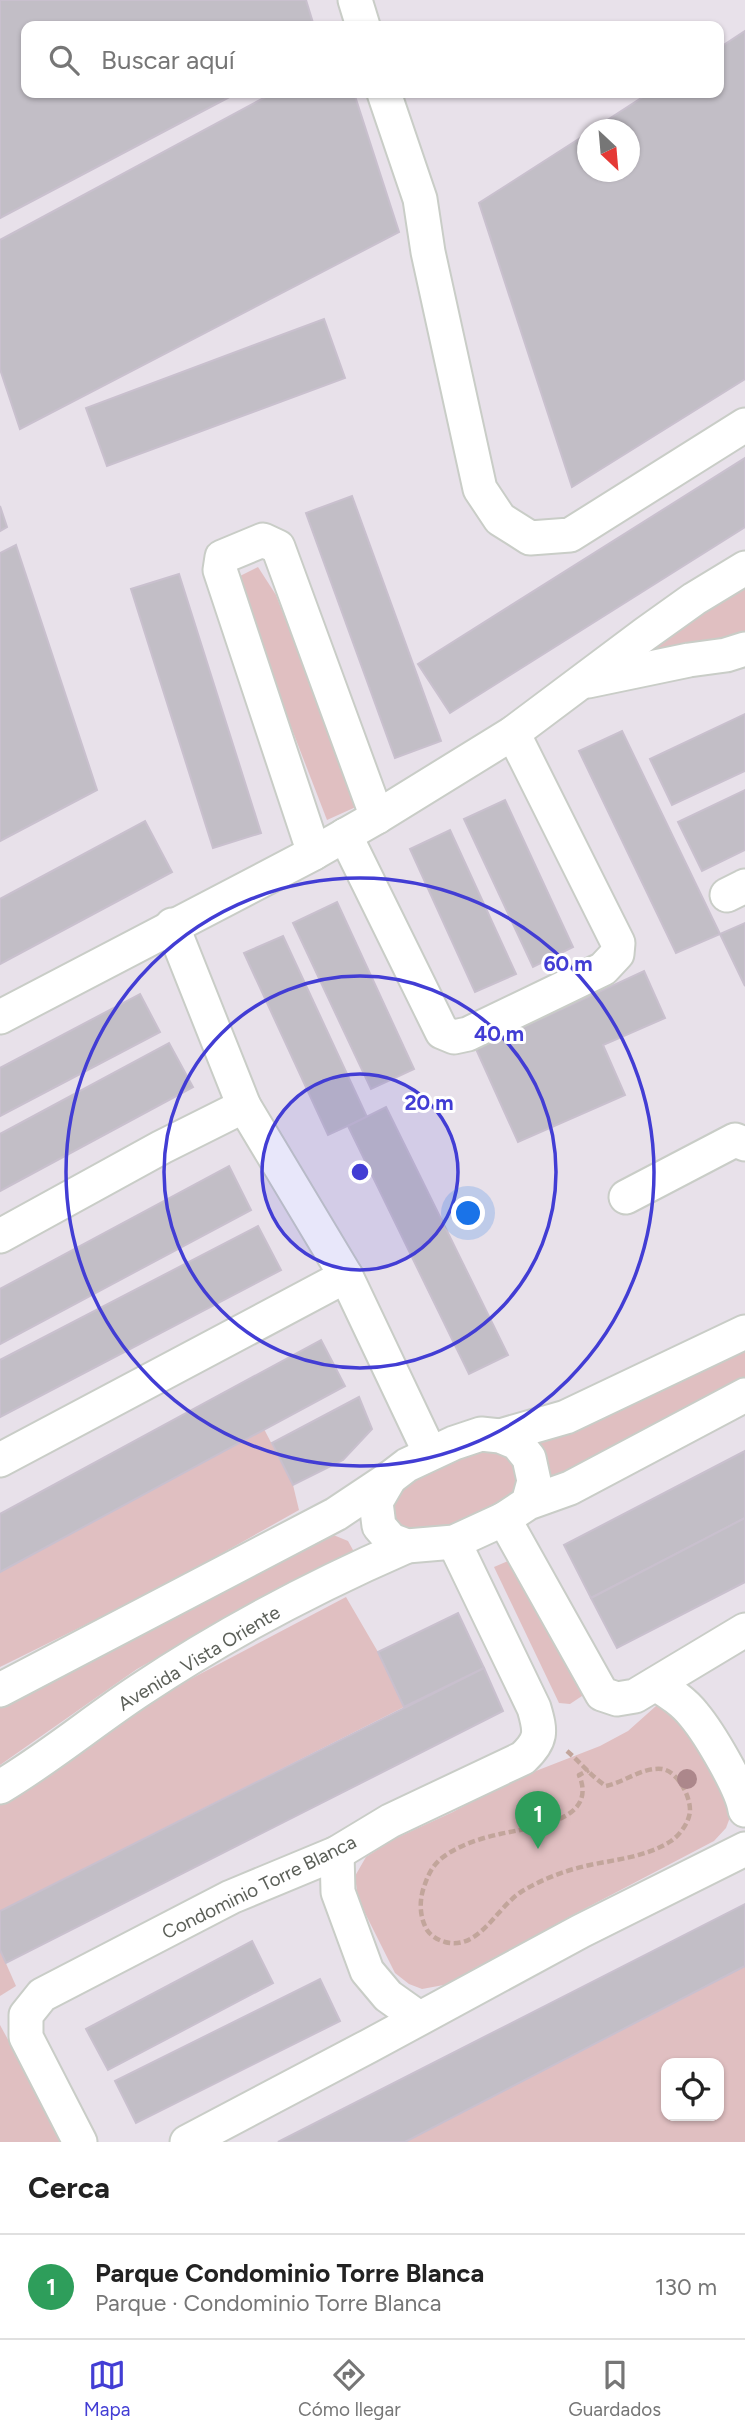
<!DOCTYPE html>
<html lang="es">
<meta charset="utf-8">
<style>
:root{--surface:#fff;--page:#f6f6f6;--text:#222;--muted:#767676;--line:#e0e0e0;--accent:#423dd4}
body{margin:0;font-family:Figtree,sans-serif;background:var(--page);color:var(--text)}
.controls{position:absolute;right:21px;bottom:21px;display:grid;overflow:hidden;border-radius:14px;box-shadow:0 2px 5px #0004}
.controls button{width:63px;height:63px;display:grid;place-items:center;padding:0;border:0;border-bottom:2px solid var(--line);background:var(--surface);color:var(--text);font:35px sans-serif}
.compass{position:absolute;left:577px;top:119px;width:63px;height:63px;border-radius:50%;background:var(--surface);box-shadow:0 2px 5px #0004;rotate:154deg}
.you{position:absolute;left:469px;top:1214px;width:24px;height:24px;margin:-18px;border:5px solid #fff;border-radius:50%;background:#1a73e8;box-shadow:0 0 0 10px #1a73e833}
.badge{display:grid;place-items:center;width:46px;height:46px;border-radius:50%;background:var(--accent);color:#fff;font-size:23px;font-weight:700}
.pin{position:absolute;translate:-50% -58px;filter:drop-shadow(0 2px 4px #0008)}
.pin::after{content:'';position:absolute;top:37px;width:24px;height:21px;background:inherit;clip-path:polygon(0 0,100% 0,50% 100%)}
.list{margin:0;padding:0;list-style:none}
h2{display:flex;justify-content:space-between;align-items:center;height:91px;margin:0;padding:0 28px;font-size:30px}
h2 small{font-size:23px;font-weight:400;color:var(--muted)}
.list li{display:grid;grid-template-columns:46px 1fr auto;gap:21px;align-items:center;box-sizing:border-box;height:105px;padding:0 28px;border-top:2px solid var(--line)}
.list b{display:block;font-size:26px;white-space:nowrap}
.list p{margin:0;font-size:23px;white-space:nowrap;color:var(--muted)}
.list em{font-size:23px;font-style:normal;color:var(--muted)}
.icon{flex:none;width:38px;height:38px;fill:none;stroke:currentColor;stroke-width:2;stroke-linecap:round;stroke-linejoin:round}
.map{position:relative;flex:none;width:745px;height:2142px;overflow:hidden}
.search{position:absolute;background:var(--surface);box-shadow:0 2px 5px #0004;left:21px;right:21px;top:21px;height:77px;display:flex;align-items:center;gap:18px;box-sizing:border-box;padding:0 24px;border-radius:14px;color:var(--muted);font-size:26px}
.sheet{height:196px;background:var(--surface)}
nav{display:flex;justify-content:space-around;align-items:center;box-sizing:border-box;height:98px;border-top:2px solid var(--line);background:var(--surface);font-size:19px;color:var(--muted)}
nav a{display:grid;justify-items:center;gap:4px}
nav .on{color:var(--accent)}
.map>svg:first-child{display:block}
</style>
<div class="map">
<svg width="745" height="2142" viewBox="0 0 745 2142">
<rect width="100%" height="100%" fill="#e8e1ea"/>
<!-- green -->
<g fill="#e0bfc1" fill-rule="evenodd">
<polygon points="258,567 276,595 358,806 327,820 242,600 238,577"/>
<polygon points="745,571 745,647 596,675"/>
<polygon points="745,1346 745,1384 547,1484 543,1451 536,1436"/>
<polygon points="264,1429 293,1485 299,1510 164,1586 0,1667 0,1572"/>
<polygon points="500,1442 529,1481 464,1532 396,1530 390,1505 414,1474"/>
<polygon points="331,1534 348,1541 358,1559 339,1568 316,1570 137,1669 0,1765 0,1708"/>
<polygon points="508,1561 585,1694 570,1704 559,1703 494,1567"/>
<polygon points="346,1597 378,1652 404,1707 0,1911 0,1805 22,1793 147,1702"/>
<polygon points="656,1706 670,1706 687,1723 732,1812 726,1828 714,1841 569,1917 449,1984 422,1989 409,1984 395,1973 358,1899 355,1876 366,1857 394,1839 453,1812 505,1783 600,1746 628,1731"/>
<polygon points="0,1950 16,1986 0,1996"/>
<path d="M745 1966V2142H405ZM666 2063H719V2116H666Z"/>
<polygon points="0,2025 64,2142 0,2142"/>
</g>
<!-- building -->
<g fill="#c2bec6" stroke="#c9c0ce" stroke-width="2">
<polygon points="0,0 306,0 314,26 26,26 26,93 237,93 0,218"/>
<polygon points="745,31 745,379 572,487 479,203 588,133 588,172 630,172 630,130 592,130 649,93 719,93 719,48"/>
<polygon points="273,93 354,93 399,232 20,429 0,369 0,240"/>
<polygon points="324,319 345,378 107,466 86,408"/>
<polygon points="745,458 745,527 450,713 418,664"/>
<polygon points="352,496 441,741 395,758 306,513"/>
<polygon points="0,506 7,527 0,531"/>
<polygon points="16,545 97,790 0,841 0,553"/>
<polygon points="179,574 261,833 213,848 131,589"/>
<polygon points="745,714 745,771 672,805 650,759"/>
<polygon points="622,731 720,934 676,953 579,751"/>
<polygon points="745,790 745,850 702,871 678,822"/>
<polygon points="505,800 573,947 533,967 464,819"/>
<polygon points="145,821 172,872 0,964 0,899"/>
<polygon points="450,830 516,974 475,992 410,849"/>
<polygon points="337,902 414,1069 371,1089 293,923"/>
<polygon points="745,923 745,986 720,934"/>
<polygon points="283,936 367,1117 328,1135 244,953"/>
<polygon points="644,971 665,1018 603,1045 625,1095 518,1142 476,1049"/>
<polygon points="140,994 160,1032 0,1116 0,1068"/>
<polygon points="169,1043 193,1087 0,1191 0,1134"/>
<polygon points="386,1107 508,1355 469,1374 348,1126"/>
<polygon points="229,1166 251,1210 0,1344 0,1289"/>
<polygon points="258,1226 281,1270 0,1417 0,1360"/>
<polygon points="321,1340 345,1386 0,1572 0,1514"/>
<polygon points="359,1397 372,1429 343,1460 293,1485 272,1443"/>
<polygon points="745,1451 745,1518 591,1598 564,1545"/>
<polygon points="745,1518 745,1582 617,1648 591,1598"/>
<polygon points="458,1613 484,1668 404,1707 378,1652"/>
<polygon points="484,1668 503,1711 6,1963 0,1950 0,1911"/>
<polygon points="745,1904 745,1966 405,2142 278,2142"/>
<polygon points="252,1941 273,1983 108,2070 86,2029"/>
<polygon points="320,1979 340,2021 136,2123 115,2081"/>
</g>
<g fill="none" stroke-linecap="round" stroke-linejoin="round">
<defs>
<g id="minor">
<polyline points="355,0 363,26"/>
<polyline points="384,93 420,199 428,252 480,489 500,519 530,538 570,535 745,425"/>
<polyline points="588,681 689,660 726,655 745,649"/>
<polyline points="345,835 442,1032 454,1037 468,1034 603,969 617,954 618,943 513,733"/>
<polyline points="314,853 220,570 222,557 263,540 278,547 377,817"/>
<polyline points="727,895 745,886"/>
<polyline points="172,925 244,1106 346,1276 430,1453"/>
<polyline points="0,1017 314,853 377,817 513,733 645,634 694,599 745,568"/>
<polyline points="626,1197 735,1140 745,1144"/>
<polyline points="0,1236 162,1147 244,1106"/>
<polyline points="500,1436 566,1417 745,1332"/>
<polyline points="0,1460 346,1276"/>
<polyline points="528,1503 534,1481 529,1458 517,1443 500,1436 481,1434 454,1443 407,1465 390,1478 376,1502 379,1526 391,1540 407,1546 454,1542 504,1519 528,1503 570,1488 745,1395"/>
<polyline points="504,1519 602,1694 617,1699 635,1696 745,1630"/>
<path d="M656 1684C670 1693 684 1702 694 1715 709 1733 742 1788 745 1810"/>
<polyline points="0,1690 336,1514 390,1478"/>
<path d="M0 1787C49 1758 93 1721 140 1690 224 1634 315 1586 407 1546"/>
<polyline points="337,1853 338,1892 367,1971 388,1996 419,2018"/>
<path d="M80 2142 26 2037V2015L42 1995 231 1897 337 1853 390 1821 523 1758C542 1740 541 1732 534 1708L454 1542"/>
<polyline points="187,2142 369,2046 581,1931 745,1849"/>
</g>
</defs>
<!-- minor casing -->
<use href="#minor" stroke="#c9cdc7" stroke-width="37"/>
<!-- path -->
<path stroke="#c2a59b" stroke-width="4.5" stroke-dasharray="7 3.5" stroke-linecap="butt" d="M567 1751C581 1763 592 1777 606 1786 625 1782 642 1767 662 1769 677 1771 690 1795 690 1810 690 1821 680 1835 671 1841 646 1857 618 1859 590 1865 566 1870 542 1879 521 1892 496 1908 479 1951 445 1942 438 1940 431 1936 427 1930 419 1916 419 1899 425 1884 429 1872 435 1862 446 1855 462 1844 482 1838 500 1834 530 1827 599 1822 579 1775L589 1770"/>
<!-- minor -->
<use href="#minor" stroke="#fff" stroke-width="33"/>
</g>
<!-- trees -->
<circle fill="#ac878b" cx="687" cy="1779" r="10"/>
<!-- distance rings -->
<circle cx="360" cy="1172" r="98" fill="#423dd4" fill-opacity=".12"/>
<g fill="none" stroke="#423dd4" stroke-width="3.5">
<circle cx="360" cy="1172" r="98"/>
<circle cx="360" cy="1172" r="196"/>
<circle cx="360" cy="1172" r="294"/>
</g>
<g text-anchor="middle" dominant-baseline="central" stroke-width="6" stroke-linejoin="round" paint-order="stroke">
<!-- street labels -->
<g font-size="19" fill="#5c6059" stroke="#fff">
<text transform="translate(199 1658) rotate(-31)">Avenida Vista Oriente</text>
<text transform="translate(259 1887) rotate(-26)">Condominio Torre Blanca</text>
</g>
</g>
<circle cx="360" cy="1172" r="10" fill="#423dd4" stroke="#fff" stroke-width="3.5"/>
<g font-size="21" text-anchor="middle" font-weight="bold" fill="#423dd4" stroke="#fff" stroke-width="6" stroke-linejoin="round" paint-order="stroke">
<text x="568" y="971">60 m</text>
<text x="499" y="1041">40 m</text>
<text x="429" y="1110">20 m</text>
</g>
</svg>
<div class="controls">
<button><svg class="icon" aria-label="locate" viewBox="0 0 24 24"><circle cx="12" cy="12" r="6"/><path d="M12 2v4M12 18v4M2 12h4M18 12h4"/></svg></button>
</div>
<svg class="compass" viewBox="-18 -18 36 36"><path d="M0-13l5 13h-10z" fill="#e53935"/><path d="M0 13l5-13h-10z" fill="#767676"/></svg>
<div class="you"></div>
<div class="pin badge" style="left:538px;top:1849px;background:#2e9e5b">1</div>
<div class="search"><svg class="icon" aria-label="search" viewBox="0 0 24 24"><circle cx="10" cy="10" r="6"/><path d="M15 15l6 6"/></svg>Buscar aquí</div>
</div>
<section class="sheet">
<h2>Cerca<small></small></h2>
<ul class="list">
<li><span class="badge" style="background:#2e9e5b">1</span><div><b>Parque Condominio Torre Blanca</b><p>Parque · Condominio Torre Blanca</p></div><em>130 m</em></li>
</ul>
</section>
<nav>
<a class="on"><svg class="icon" aria-label="map" viewBox="0 0 24 24"><path d="M3 6l6-2 6 2 6-2v14l-6 2-6-2-6 2zM9 4v14M15 6v14"/></svg>Mapa</a>
<a><svg class="icon" aria-label="directions" viewBox="0 0 24 24"><path d="M12 3l9 9-9 9-9-9zM9 14v-3h6M13 9l2 2-2 2"/></svg>Cómo llegar</a>
<a><svg class="icon" aria-label="saved" viewBox="0 0 24 24"><path d="M7 4h10v16l-5-4-5 4z"/></svg>Guardados</a>
</nav>
